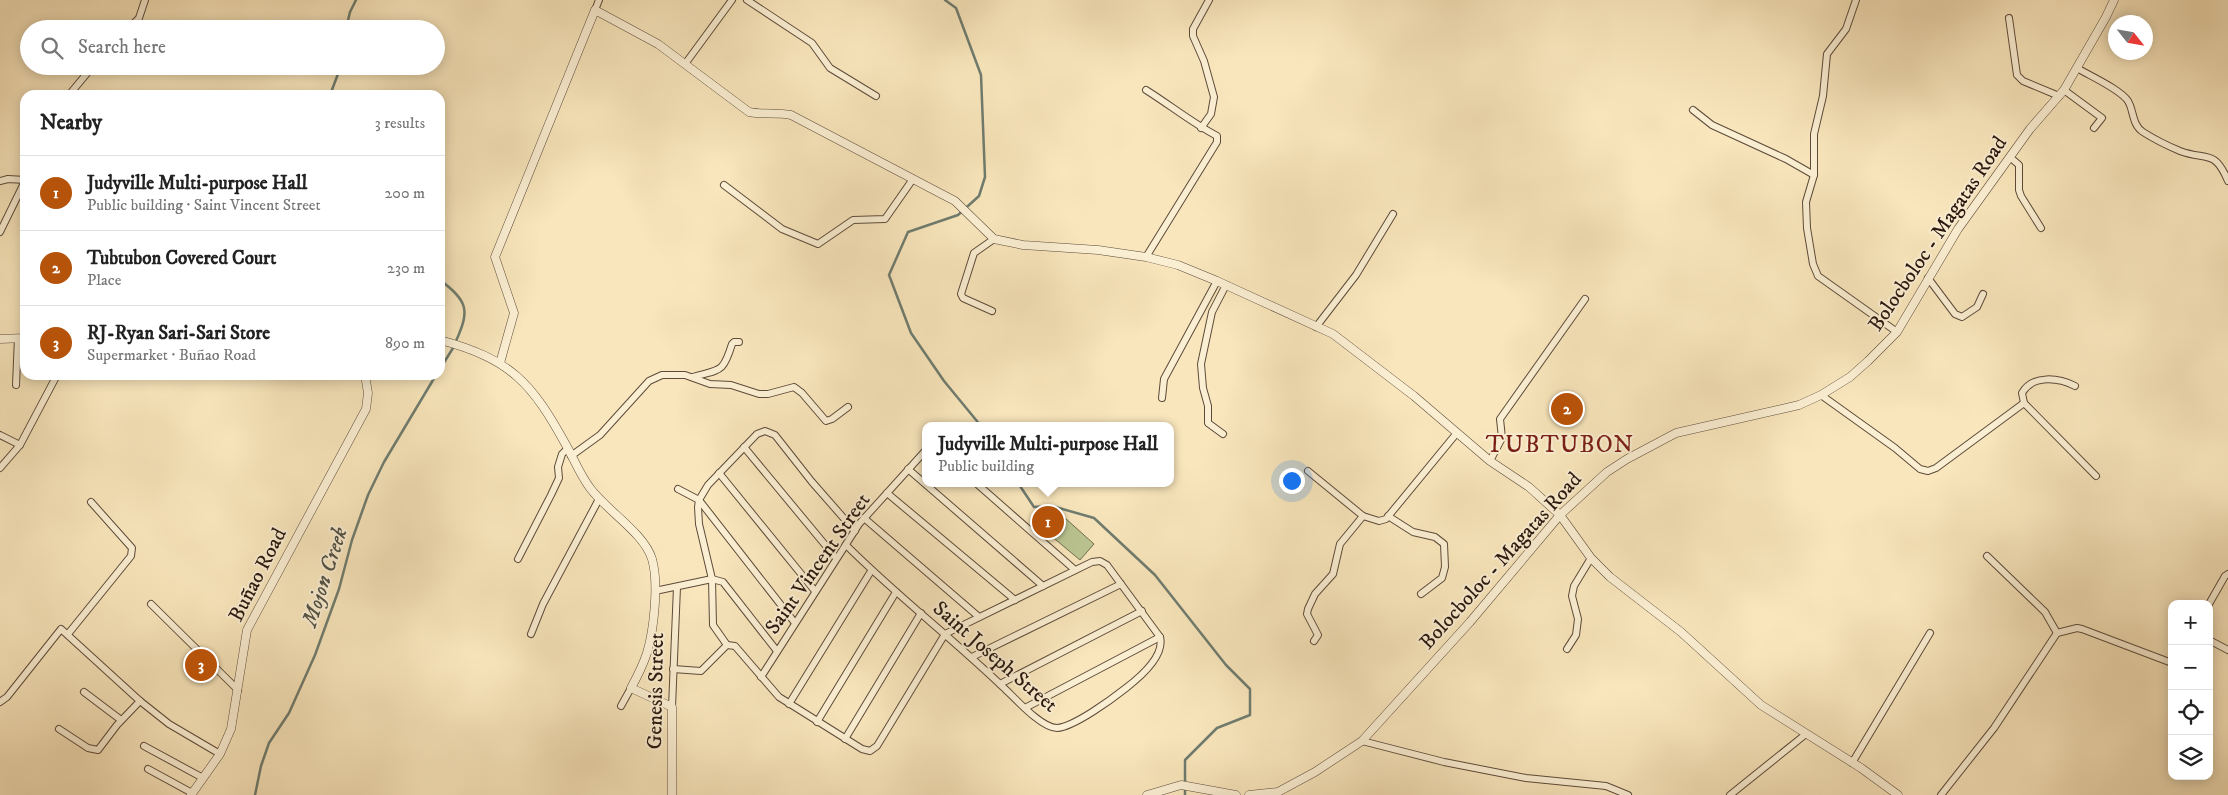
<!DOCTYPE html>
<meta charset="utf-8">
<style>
:root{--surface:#fff;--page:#f2f2f2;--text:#222;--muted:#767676;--line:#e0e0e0;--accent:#b45309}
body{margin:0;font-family:"IM FELL DW Pica",serif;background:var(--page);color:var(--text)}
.controls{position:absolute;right:15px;bottom:15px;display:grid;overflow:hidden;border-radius:10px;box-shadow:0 2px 12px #0003}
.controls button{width:45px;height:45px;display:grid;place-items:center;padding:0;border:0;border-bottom:1px solid var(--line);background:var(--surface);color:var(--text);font:25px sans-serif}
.compass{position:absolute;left:2108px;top:15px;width:45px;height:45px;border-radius:50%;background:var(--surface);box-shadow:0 2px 12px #0003;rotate:121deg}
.you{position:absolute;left:1291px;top:480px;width:18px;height:18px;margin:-12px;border:4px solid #fff;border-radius:50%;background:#1a73e8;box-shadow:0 0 0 8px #1a73e833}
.badge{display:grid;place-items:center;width:32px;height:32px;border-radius:50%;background:var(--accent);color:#fff;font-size:16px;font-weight:700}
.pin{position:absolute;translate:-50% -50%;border:2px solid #fff;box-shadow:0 1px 5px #0006}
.popup{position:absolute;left:922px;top:422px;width:252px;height:65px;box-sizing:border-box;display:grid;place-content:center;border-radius:10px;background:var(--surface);filter:drop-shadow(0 1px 4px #0005);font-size:16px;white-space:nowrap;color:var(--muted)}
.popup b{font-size:19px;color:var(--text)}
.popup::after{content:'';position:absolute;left:50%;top:100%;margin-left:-10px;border:10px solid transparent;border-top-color:var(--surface)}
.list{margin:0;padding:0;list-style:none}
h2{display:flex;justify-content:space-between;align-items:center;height:65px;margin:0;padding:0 20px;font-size:21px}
h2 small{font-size:16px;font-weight:400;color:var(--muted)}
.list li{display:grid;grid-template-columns:32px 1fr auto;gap:15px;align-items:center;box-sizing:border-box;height:75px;padding:0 20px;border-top:1px solid var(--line)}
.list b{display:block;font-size:19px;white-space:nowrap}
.list p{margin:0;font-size:16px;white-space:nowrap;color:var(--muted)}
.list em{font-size:16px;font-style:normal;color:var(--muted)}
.icon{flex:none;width:28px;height:28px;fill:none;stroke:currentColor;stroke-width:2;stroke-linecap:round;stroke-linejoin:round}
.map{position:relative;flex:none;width:2228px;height:795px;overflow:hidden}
.search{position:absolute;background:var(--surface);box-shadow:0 2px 12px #0003;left:20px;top:20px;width:425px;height:55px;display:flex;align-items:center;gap:12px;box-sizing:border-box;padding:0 18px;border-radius:28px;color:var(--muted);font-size:19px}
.panel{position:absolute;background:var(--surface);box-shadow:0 2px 12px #0003;left:20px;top:90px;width:425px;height:290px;border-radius:15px}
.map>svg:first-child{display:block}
</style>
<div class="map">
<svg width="2228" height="795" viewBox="0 0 2228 795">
<rect width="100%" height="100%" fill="#f9e6bc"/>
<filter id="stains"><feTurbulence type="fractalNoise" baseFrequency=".004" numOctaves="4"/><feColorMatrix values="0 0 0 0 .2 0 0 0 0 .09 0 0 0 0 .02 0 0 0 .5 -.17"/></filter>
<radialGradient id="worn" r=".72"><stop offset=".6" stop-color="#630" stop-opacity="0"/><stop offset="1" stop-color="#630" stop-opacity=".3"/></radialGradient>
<!-- pitch -->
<polygon fill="#bbc693" stroke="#726e51" points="1065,518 1094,544 1080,560 1050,535"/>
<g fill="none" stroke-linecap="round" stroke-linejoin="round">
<!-- stream -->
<g stroke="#6f7c6f" stroke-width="2.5">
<polyline points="945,0 956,8 981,75 985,177 979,196 958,215 908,232 889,275 911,333 944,381 981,426"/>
<polyline points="346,29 350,12 356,0"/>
<polyline points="330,95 341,66"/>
<path d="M440 280C468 301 470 310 456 341"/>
<polyline points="440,369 453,348"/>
<polyline points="1018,483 1034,507 1052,506 1094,518 1155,575 1226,665 1250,689 1250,715 1217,728 1185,760 1185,795"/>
<polyline points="255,795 261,766 269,743 289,713 315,655 339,589 352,540 368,495 384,462 436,375"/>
</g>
<defs>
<g id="minor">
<polyline points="747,0 812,43 830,68 876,96"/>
<polyline points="1856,0 1846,29 1827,54 1823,96 1814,134 1814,175 1806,202 1807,228 1813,264 1818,276 1897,332"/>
<polyline points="595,10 599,0"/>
<polyline points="2009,18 2017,75 2023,81 2059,96"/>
<polyline points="128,29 139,18 145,0"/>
<polyline points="685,64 732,0"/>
<path d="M2077 68C2090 76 2120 89 2128 101 2134 111 2132 125 2143 132 2154 139 2168 146 2180 151 2206 161 2214 148 2228 181"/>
<polyline points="2064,90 2102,118 2094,128"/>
<polyline points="69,95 93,66"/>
<polyline points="1693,110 1712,125 1786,159 1814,175"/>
<polyline points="1201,128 1211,114 1214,97 1204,61 1193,36 1193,29 1209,0"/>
<polyline points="2011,158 2019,165 2019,190 2021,196 2041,228"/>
<polyline points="0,181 8,179 25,180"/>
<polyline points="724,185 782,229 818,244 853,220 885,219 913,179"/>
<polyline points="0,232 25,181"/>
<path d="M1146 257 1217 142V136C1192 123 1170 105 1146 90"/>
<polyline points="1928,278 1955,314 1962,317 1977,307 1983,294"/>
<polyline points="992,311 963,298 961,294 974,253 994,239"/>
<polyline points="1316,327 1356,275 1393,214"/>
<path d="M693 377C721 369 723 373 732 344L734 342H739"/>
<polyline points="16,385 18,338"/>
<path d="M2075 386C2059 378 2033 374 2022 393L2024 403 2096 476"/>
<polyline points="1821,395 1895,448 1920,469 1928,471 1936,468 2024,403"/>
<polyline points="1162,398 1164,379 1217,281"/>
<polyline points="1223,434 1208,423 1208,406 1203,388 1201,364 1212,312 1226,285"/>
<polyline points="0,435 20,445"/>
<polyline points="744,447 836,558"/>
<polyline points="571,456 600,435 649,381 662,375 685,375 710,384 731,385 759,394 768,394 794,387 802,393 826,421 832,419 848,407"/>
<polyline points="1490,461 1502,438 1500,419 1585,299"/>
<polyline points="0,468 20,445 57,375"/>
<polyline points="908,469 1043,586"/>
<polyline points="1308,471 1363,516"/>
<polyline points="719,473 815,591"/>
<polyline points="976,483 1075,570"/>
<polyline points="678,489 699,500 795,623"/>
<polyline points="887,493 1015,600"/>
<polyline points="1388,516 1413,532 1435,537 1444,544 1445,567 1442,578 1421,594"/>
<polyline points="864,518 979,617"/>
<polyline points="1987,556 2045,612 2057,633"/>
<polyline points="518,559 551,495 559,478 558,467 562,454 568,448"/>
<polyline points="655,591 712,579 723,582 777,651"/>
<polyline points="151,604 238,690"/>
<polyline points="2209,604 2225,576 2228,574"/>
<polyline points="68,634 131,556 132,548 91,502"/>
<polyline points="531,634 543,604 599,499"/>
<polyline points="2209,640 2228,650"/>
<polyline points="1314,641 1318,635 1307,614 1308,609 1315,594 1333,574 1340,544 1363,516 1379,521 1386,519 1456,434"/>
<path d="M727 645 735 646 779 697 862 749 870 751 877 746 945 634 1092 562 1100 561 1107 565 1160 637C1165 656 1139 678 1126 688 1112 699 1074 727 1057 728 1041 728 1015 698 1003 687 952 638 896 595 846 545"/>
<polyline points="727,645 713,625 712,579 699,524 698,507 699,500 708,485 757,434 765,431 775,435 812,482 855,531"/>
<polyline points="1567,649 1576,635 1578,619 1572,596 1574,586 1591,558"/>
<polyline points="972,657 1121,584"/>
<polyline points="673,669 701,671 727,645"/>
<polyline points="761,677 859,524 926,450"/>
<polyline points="1000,684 1142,611"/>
<polyline points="84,692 121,720"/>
<polyline points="0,702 7,697 61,629 140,701 169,724 220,754"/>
<polyline points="789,704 871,571"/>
<polyline points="621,706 631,688"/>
<polyline points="672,707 677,587"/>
<polyline points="1025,708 1160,637"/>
<polyline points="817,722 896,592"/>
<polyline points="59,729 88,748 98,750 117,725 140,701"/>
<polyline points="845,739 921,613"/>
<polyline points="1362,741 1444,762 1526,778 1606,786 1628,795"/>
<polyline points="144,746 203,778"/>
<polyline points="1852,763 1930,633"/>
<polyline points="148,769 192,793"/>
<polyline points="1730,795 1806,734"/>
<polyline points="1941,795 1994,728 2057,633 2077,628 2082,629 2172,663"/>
</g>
<g id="tertiary">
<polyline points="0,339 25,338"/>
<path d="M440 340C511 359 532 383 566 445 574 459 580 475 590 488 607 511 644 533 652 559 659 583 654 629 647 653 643 665 637 677 631 688L672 707V795"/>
<path d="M500 363 514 313 495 257 595 10 658 44 749 112C763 115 776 112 791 115L955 201 994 239 1023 245 1098 250 1146 257 1178 265 1217 281 1333 334 1414 396 1490 461 1529 487 1560 515 1591 558 1610 577 1681 632 1761 705 1861 768 1898 795"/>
<polyline points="191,795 220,754 231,729 247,630 366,409 368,393 365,375"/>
<polyline points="1147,795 1181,785 1236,795"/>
<polyline points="1249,795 1278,792 1315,772 1362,741 1470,622 1560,515 1607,472 1627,459 1676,433 1799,405 1821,395 1850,377 1868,361 1897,332 1958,229 2030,129 2064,90 2106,17 2114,0"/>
</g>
</defs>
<!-- minor casing -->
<use href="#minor" stroke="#5d4b3a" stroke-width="8"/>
<!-- tertiary casing -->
<use href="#tertiary" stroke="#5d4b3a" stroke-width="9"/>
<!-- minor -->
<use href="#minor" stroke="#fbefd3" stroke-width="6"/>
<!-- tertiary -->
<use href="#tertiary" stroke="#fbefd3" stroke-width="8"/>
</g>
<g text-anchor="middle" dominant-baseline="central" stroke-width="4" stroke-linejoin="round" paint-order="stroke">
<!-- street labels -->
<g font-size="21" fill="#29170f" stroke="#fbefd3">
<text transform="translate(1938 234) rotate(-56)">Bolocboloc - Magatas Road</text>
<text transform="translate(1501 561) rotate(-48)">Bolocboloc - Magatas Road</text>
<text transform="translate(818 564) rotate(-55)">Saint Vincent Street</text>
<text transform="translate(258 575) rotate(-63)">Buñao Road</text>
<text transform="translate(995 657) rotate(41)">Saint Joseph Street</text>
<text transform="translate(656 691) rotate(-89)">Genesis Street</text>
</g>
<!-- water labels -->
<g font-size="22" font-style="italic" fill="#525247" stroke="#fbefd3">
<text transform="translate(325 577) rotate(-72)">Mojon Creek</text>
</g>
<!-- quarter labels -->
<g font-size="24" letter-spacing="1" fill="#7a1f14" stroke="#fbefd3">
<text x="1560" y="445">TUBTUBON</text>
</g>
</g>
<rect width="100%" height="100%" filter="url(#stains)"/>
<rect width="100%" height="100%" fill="url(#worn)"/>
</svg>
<div class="controls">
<button>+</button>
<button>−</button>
<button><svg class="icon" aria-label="locate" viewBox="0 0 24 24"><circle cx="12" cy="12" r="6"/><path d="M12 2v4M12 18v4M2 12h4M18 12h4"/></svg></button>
<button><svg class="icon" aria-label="layers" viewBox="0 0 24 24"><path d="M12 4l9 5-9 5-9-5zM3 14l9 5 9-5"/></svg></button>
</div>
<svg class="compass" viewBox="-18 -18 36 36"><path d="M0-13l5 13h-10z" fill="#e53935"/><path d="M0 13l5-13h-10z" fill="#767676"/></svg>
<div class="you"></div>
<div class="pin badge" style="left:1048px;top:522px">1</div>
<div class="popup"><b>Judyville Multi-purpose Hall</b>Public building</div>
<div class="pin badge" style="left:1567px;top:409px">2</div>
<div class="pin badge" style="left:201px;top:665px">3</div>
<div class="search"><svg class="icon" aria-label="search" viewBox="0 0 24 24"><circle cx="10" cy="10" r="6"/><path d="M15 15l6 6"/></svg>Search here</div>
<section class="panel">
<h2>Nearby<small>3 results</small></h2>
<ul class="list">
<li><span class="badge">1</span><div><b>Judyville Multi-purpose Hall</b><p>Public building · Saint Vincent Street</p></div><em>200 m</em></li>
<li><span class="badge">2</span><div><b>Tubtubon Covered Court</b><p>Place</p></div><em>230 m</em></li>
<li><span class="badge">3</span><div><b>RJ-Ryan Sari-Sari Store</b><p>Supermarket · Buñao Road</p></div><em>890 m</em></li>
</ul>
</section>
</div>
